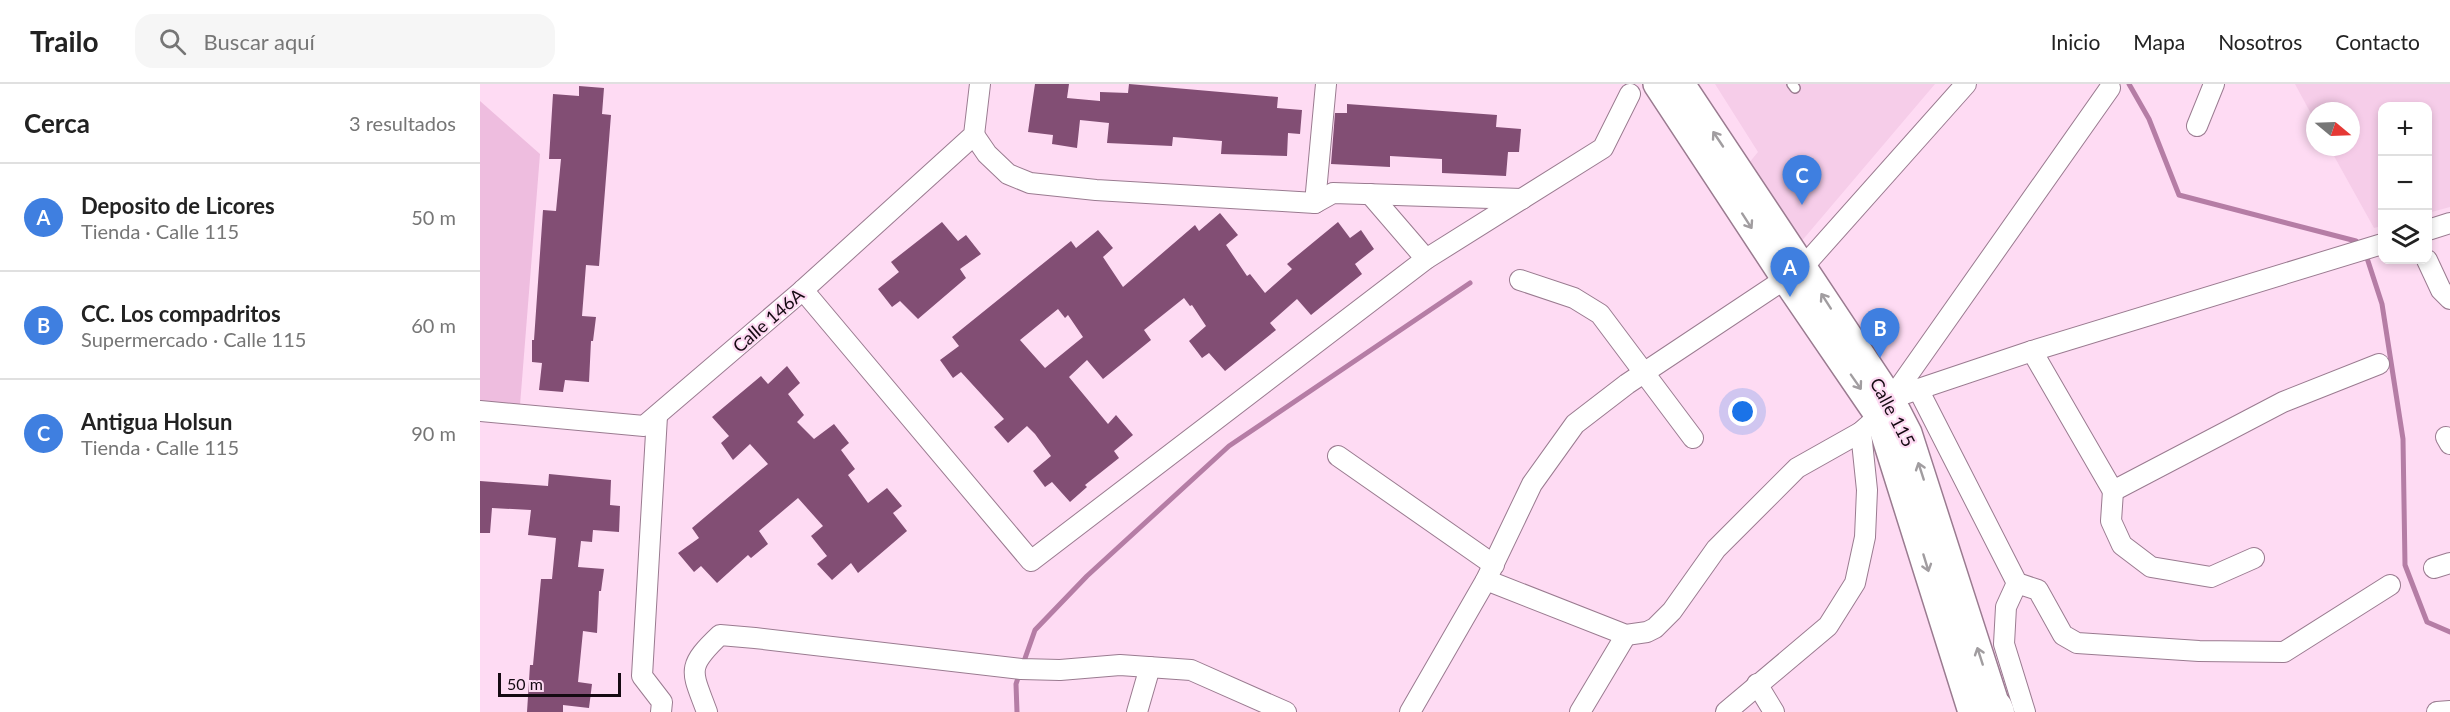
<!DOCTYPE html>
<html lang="es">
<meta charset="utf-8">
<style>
:root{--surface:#fff;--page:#f6f6f6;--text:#222;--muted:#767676;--line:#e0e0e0;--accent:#0f766e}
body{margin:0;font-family:Lato,sans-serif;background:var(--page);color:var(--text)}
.controls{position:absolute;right:18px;top:18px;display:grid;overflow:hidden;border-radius:12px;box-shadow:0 3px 9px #0003}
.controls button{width:54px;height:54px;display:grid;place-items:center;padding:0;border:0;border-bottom:2px solid var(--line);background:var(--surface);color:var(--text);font:30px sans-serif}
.compass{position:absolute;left:1826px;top:18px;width:54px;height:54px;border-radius:50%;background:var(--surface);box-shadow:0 3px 9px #0003;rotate:109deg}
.scale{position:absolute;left:18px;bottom:15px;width:123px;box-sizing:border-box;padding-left:6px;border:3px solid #150a12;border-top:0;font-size:16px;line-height:21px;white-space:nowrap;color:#150a12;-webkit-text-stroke:4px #fedbf3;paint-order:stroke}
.you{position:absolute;left:1263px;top:328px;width:21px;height:21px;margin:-15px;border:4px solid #fff;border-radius:50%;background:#1a73e8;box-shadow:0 0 0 9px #1a73e833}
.badge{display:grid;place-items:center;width:39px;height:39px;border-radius:50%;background:var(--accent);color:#fff;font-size:20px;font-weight:700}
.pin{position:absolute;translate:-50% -50px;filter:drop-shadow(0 2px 3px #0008)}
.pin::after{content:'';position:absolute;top:32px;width:21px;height:18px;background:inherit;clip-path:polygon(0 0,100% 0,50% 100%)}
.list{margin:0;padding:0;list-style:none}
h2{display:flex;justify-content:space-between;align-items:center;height:78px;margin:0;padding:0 24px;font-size:26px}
h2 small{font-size:20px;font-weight:400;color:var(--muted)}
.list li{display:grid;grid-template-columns:39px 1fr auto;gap:18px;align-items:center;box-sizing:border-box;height:108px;padding:0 24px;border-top:2px solid var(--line)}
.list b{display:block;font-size:22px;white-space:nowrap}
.list p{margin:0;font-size:20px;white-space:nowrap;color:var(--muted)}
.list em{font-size:20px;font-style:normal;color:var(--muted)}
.icon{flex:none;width:33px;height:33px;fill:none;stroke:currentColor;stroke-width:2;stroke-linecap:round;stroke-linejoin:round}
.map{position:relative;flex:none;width:1970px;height:628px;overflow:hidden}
header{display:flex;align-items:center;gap:36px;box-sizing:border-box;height:84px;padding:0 30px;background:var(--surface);border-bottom:2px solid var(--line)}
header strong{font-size:28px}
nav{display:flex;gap:33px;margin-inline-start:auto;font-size:21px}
.search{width:420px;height:54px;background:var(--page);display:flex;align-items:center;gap:15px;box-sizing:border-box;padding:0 21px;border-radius:18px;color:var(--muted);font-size:22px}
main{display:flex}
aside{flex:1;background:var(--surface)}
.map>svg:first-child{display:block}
</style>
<header>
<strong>Trailo</strong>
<div class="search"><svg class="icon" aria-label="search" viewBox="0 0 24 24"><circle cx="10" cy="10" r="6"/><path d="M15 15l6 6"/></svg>Buscar aquí</div>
<nav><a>Inicio</a><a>Mapa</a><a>Nosotros</a><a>Contacto</a></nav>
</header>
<main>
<aside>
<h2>Cerca<small>3 resultados</small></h2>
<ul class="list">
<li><span class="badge" style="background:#3f7fe0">A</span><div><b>Deposito de Licores</b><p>Tienda · Calle 115</p></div><em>50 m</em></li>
<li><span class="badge" style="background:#3f7fe0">B</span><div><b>CC. Los compadritos</b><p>Supermercado · Calle 115</p></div><em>60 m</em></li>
<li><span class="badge" style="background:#3f7fe0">C</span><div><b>Antigua Holsun</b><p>Tienda · Calle 115</p></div><em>90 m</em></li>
</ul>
</aside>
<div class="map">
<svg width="1970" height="628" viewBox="0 0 1970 628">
<rect width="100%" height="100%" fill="#fedbf3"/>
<!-- built -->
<g fill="#f6cde9">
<polygon points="1235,0 1455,0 1320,159 1268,80 1278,68"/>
<polygon points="1815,0 1970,0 1970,123 1948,129 1948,22 1902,22 1902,142 1894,144 1849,63 1871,63 1871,27 1835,27 1835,37"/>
</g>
<!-- green -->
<polygon fill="#eebddf" points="0,17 60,70 40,321 0,317"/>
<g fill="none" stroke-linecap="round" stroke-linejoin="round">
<!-- stream -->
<g stroke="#b57da5" stroke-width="5">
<polyline points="1649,0 1669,35 1699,111 1876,157"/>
<polyline points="1887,174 1902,220 1923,355 1925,481 1947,538 1970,548"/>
<polyline points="543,580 555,546 607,492 749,362 990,199"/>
<polyline points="537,628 536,600 540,588"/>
</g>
</g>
<!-- building -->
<g fill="#824e74" fill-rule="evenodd">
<polygon points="555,0 589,0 587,14 620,17 620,8 648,9 649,0 798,13 797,24 822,26 820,50 808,49 807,72 741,70 742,57 693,53 692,62 627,59 629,39 600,36 597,64 572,60 573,51 548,48"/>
<polygon points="99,2 124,4 122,30 131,31 119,182 106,181 102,232 116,233 113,257 111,257 109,298 85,296 83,308 59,306 62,279 52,278 52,256 54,256 63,126 76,127 81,75 69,75 73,10 99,12"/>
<polygon points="867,20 1017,31 1016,43 1041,45 1039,68 1028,68 1026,92 962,89 962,75 910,72 910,83 851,80 855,29 867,29"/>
<path d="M740 129 758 151 746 161 767 192 770 190 785 209 812 185 807 180 858 138 870 154 881 146 894 165 875 180 882 190 831 231 817 215 790 239 796 246 745 287 729 269 722 274 709 257 726 242 712 221 710 222 704 214 664 246 671 256 623 295 607 276 589 293 628 340 636 331 653 351 634 367 639 374 605 401 607 403 590 418 572 398 565 403 553 387 571 372 555 350 547 342 528 359 514 343 524 335 481 288 473 294 460 276 479 262 472 253 591 157 596 164 618 146 633 164 623 173 643 203 715 141 719 147ZM578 225 585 234 588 231 603 253 565 284 540 256Z"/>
<polygon points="462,138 478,157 486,151 501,170 480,185 486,194 438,235 420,217 412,223 398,205 419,188 411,178"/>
<polygon points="307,282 320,299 308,310 324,331 317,338 334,355 354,340 369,359 361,366 375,385 368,391 388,419 407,404 422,422 413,429 427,447 378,489 371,479 352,496 337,480 347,472 331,452 343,442 318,414 279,447 288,460 271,474 268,471 237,499 221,482 214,488 198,469 219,454 212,444 288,380 270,360 253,376 241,359 249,352 232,333 281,292 288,300"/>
<polygon points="69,390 131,396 130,421 140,422 139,448 113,446 112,458 101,457 98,483 124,485 121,507 119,507 117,549 103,547 98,598 112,600 109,624 83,621 83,628 47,628 50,581 53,581 61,495 72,495 76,454 48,451 51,426 12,424 10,449 0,449 0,397 68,402"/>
</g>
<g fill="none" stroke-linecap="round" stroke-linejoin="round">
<defs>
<polyline id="service" points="1312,0 1315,4"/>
<g id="minor">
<polyline points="1717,42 1734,0"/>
<polyline points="494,51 507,70 528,90 550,99 616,106 835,119 853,109 1042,115"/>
<polyline points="890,110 946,175"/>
<polyline points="835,119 846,0"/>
<polyline points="1948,146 1970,139"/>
<polyline points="1947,176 1961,206 1970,215"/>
<polyline points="1040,196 1094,214 1120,230 1213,354"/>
<polyline points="323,206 551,477 946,175 1123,64 1150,10"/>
<polyline points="1552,267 1633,407 1803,318 1899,280"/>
<polyline points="1438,305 1537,499 1558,506 1583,551 1597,559 1719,567 1804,568 1910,501"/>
<polyline points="1427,309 1552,267 1902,160"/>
<polyline points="0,327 164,342 323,206 494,51 500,0"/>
<polyline points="177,332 162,592 182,618 181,628"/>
<polyline points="1966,353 1970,360"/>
<polyline points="858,372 1014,481"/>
<polyline points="1633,407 1631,437 1642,461 1671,483 1731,493 1774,474"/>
<polyline points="1954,484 1970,479"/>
<polyline points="1006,496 1146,551 1167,548 1175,544 1192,527 1236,465 1317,384 1381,348 1399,332 1630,4"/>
<polyline points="1537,499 1526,523 1524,560 1545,628"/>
<polyline points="1277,600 1294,628"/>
<path d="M227 628C212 587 205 584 240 551L275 554 541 585 580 586 640 581 711 586 806 628"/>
<polyline points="657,628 670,583"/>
<polyline points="930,628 1006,496 1052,400 1095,340 1147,300 1323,183 1486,0"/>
<polyline points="1100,628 1146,551"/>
<polyline points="1246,628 1348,542 1375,499 1385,453 1387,406 1381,348"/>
<polyline points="1957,628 1970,627"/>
</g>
<g id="secondary">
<polyline points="1177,0 1306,196 1399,332 1492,628"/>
<polyline points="1201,0 1411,316 1428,349 1518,628"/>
</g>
<polyline id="primary" points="1517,623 1519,628"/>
</defs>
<!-- service casing -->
<use href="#service" stroke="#9a7b90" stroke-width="12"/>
<!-- minor casing -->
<use href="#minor" stroke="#9a7b90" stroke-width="22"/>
<!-- secondary casing -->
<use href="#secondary" stroke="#9a7b90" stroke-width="30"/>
<!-- primary casing -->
<use href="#primary" stroke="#9a7b90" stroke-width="33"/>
<!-- service -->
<use href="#service" stroke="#fff" stroke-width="9"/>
<!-- minor -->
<use href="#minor" stroke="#fff" stroke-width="20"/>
<!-- secondary -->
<use href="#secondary" stroke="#fff" stroke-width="27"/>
<!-- primary -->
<use href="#primary" stroke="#fff" stroke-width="30"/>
</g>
<!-- one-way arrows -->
<defs><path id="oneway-shaft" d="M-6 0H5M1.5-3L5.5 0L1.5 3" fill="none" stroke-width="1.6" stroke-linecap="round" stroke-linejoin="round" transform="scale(1.5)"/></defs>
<g stroke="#a19da0">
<use href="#oneway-shaft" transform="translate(1238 55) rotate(-124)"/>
<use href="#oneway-shaft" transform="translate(1267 137) rotate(57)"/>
<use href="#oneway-shaft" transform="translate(1346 217) rotate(-123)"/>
<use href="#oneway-shaft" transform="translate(1376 298) rotate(55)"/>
<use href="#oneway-shaft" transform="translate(1441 387) rotate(-108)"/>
<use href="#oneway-shaft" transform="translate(1446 479) rotate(73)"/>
<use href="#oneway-shaft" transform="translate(1500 572) rotate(-108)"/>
</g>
<g text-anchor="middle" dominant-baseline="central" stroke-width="4.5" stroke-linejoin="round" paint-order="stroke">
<!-- street labels -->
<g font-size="18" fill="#150a12" stroke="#fedbf3">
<text transform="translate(288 236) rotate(-41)">Calle 146A</text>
<text transform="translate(1413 328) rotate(62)">Calle 115</text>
</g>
</g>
</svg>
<div class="controls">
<button>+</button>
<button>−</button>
<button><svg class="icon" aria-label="layers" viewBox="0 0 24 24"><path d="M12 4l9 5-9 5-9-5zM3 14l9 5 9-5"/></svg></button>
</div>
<svg class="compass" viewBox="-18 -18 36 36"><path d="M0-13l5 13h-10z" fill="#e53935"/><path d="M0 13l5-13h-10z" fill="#767676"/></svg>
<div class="scale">50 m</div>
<div class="you"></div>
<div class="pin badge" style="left:1310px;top:213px;background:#3f7fe0">A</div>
<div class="pin badge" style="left:1400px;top:274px;background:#3f7fe0">B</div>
<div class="pin badge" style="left:1322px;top:121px;background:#3f7fe0">C</div>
</div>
</main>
